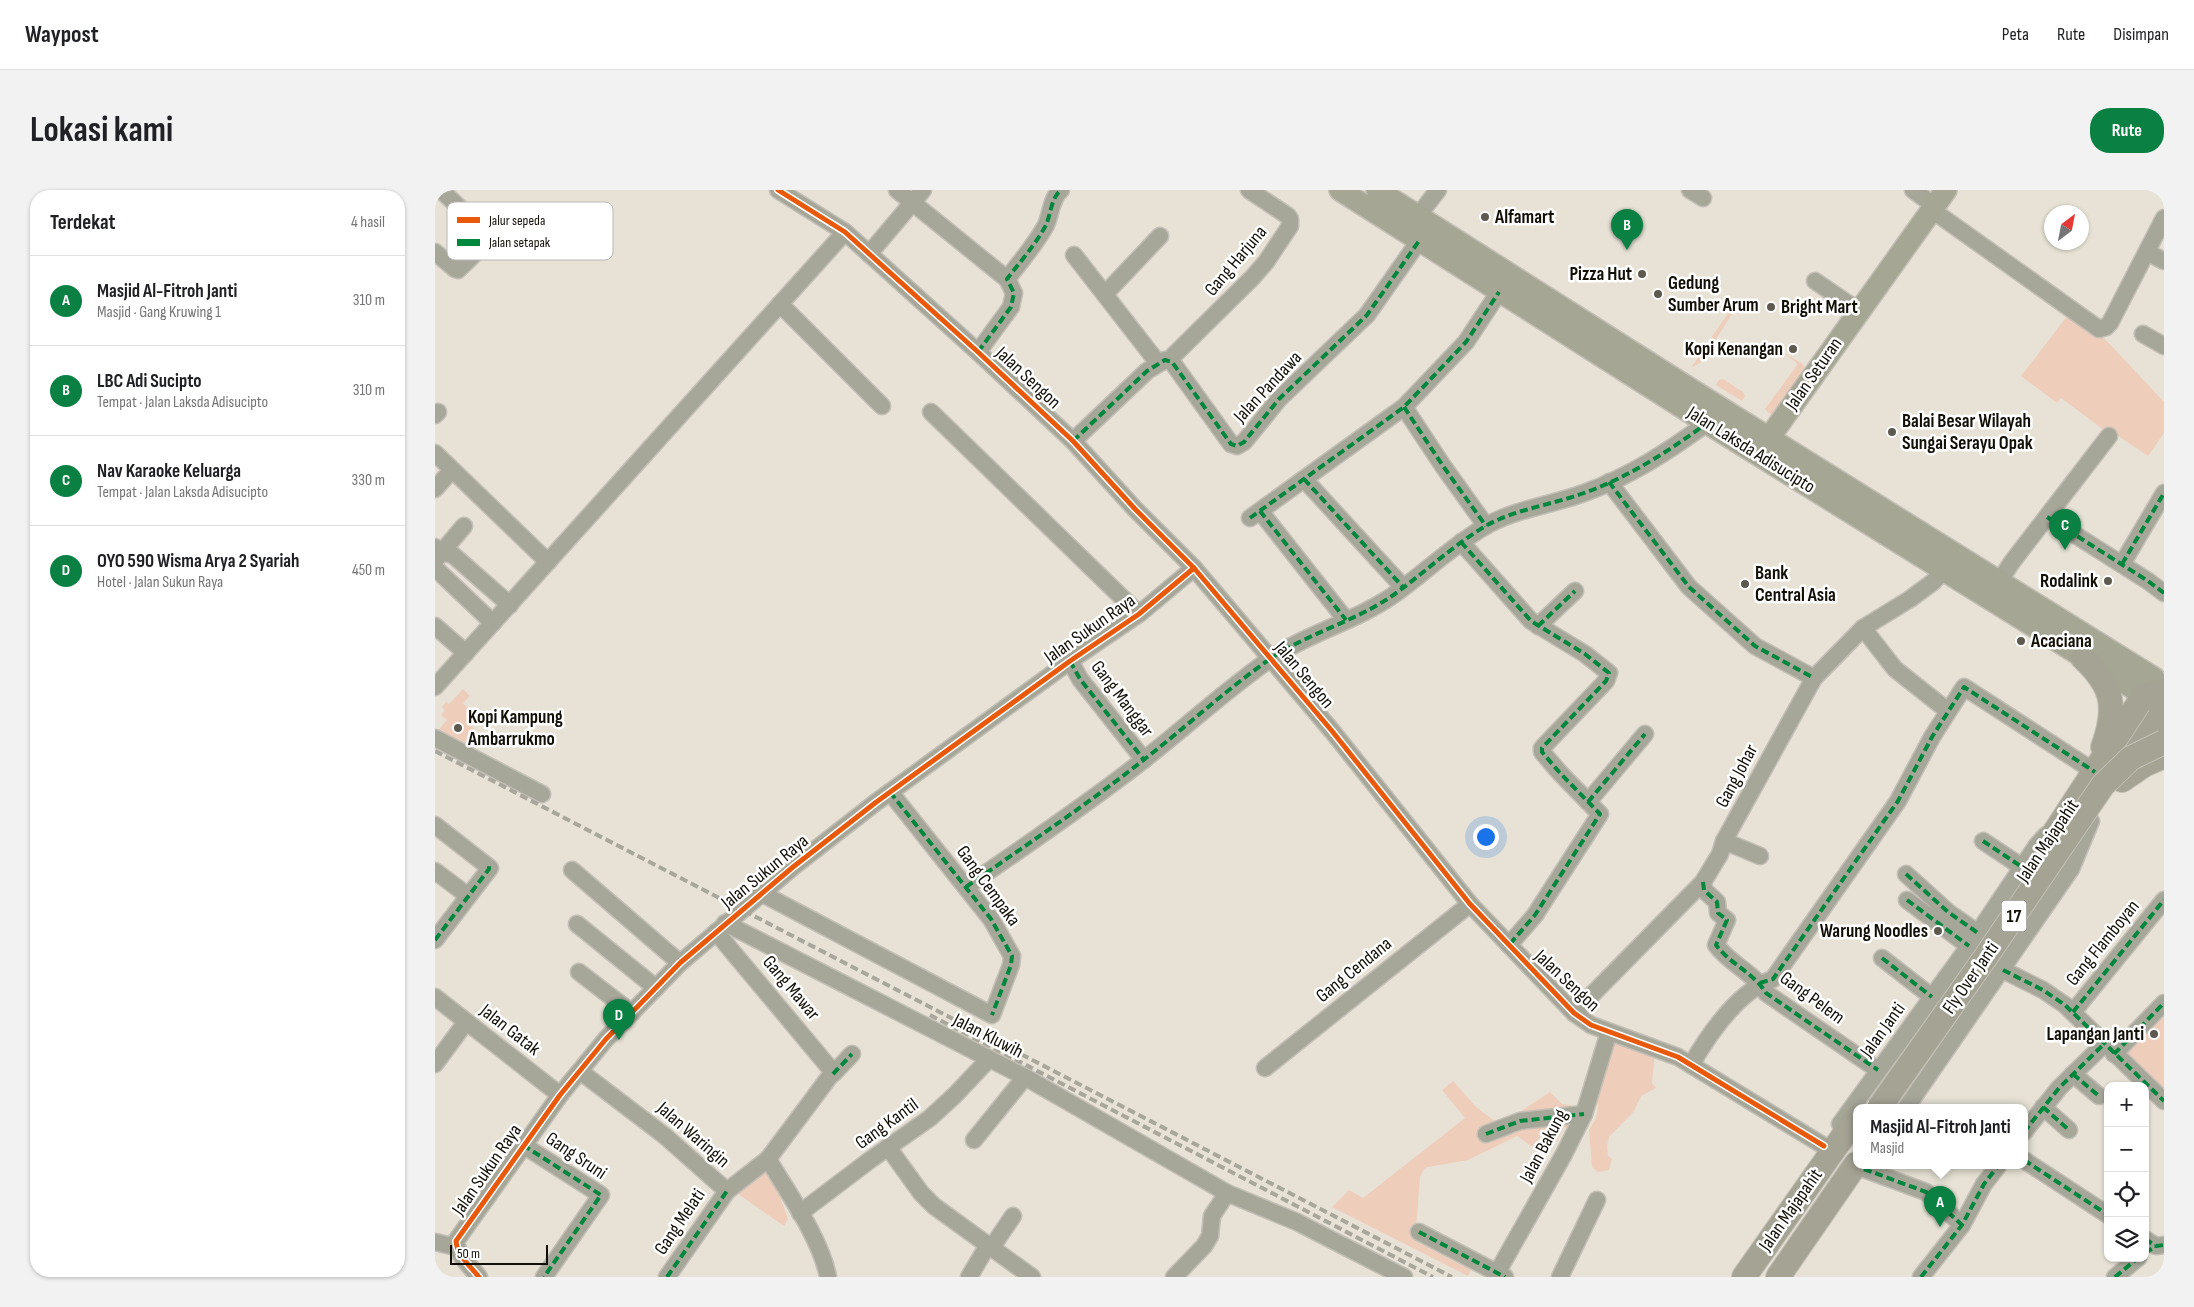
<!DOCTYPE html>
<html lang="id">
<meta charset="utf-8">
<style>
:root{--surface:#fff;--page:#f2f2f2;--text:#202124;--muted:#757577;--line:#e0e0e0;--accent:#0b8043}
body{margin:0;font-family:"Sofia Sans Condensed",sans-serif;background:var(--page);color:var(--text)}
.controls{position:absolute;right:15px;bottom:15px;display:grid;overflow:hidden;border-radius:10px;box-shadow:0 1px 4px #0004}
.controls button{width:45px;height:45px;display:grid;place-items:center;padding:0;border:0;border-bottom:1px solid var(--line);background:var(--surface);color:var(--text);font:25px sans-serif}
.compass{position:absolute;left:1609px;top:15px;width:45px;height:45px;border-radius:50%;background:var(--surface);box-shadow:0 1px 4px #0004;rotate:32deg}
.scale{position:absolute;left:15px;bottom:12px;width:98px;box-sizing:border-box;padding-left:5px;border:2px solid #120f07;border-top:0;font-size:14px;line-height:18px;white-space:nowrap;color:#120f07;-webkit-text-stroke:4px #fff;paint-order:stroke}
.you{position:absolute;left:1050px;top:646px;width:18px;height:18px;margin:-12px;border:4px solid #fff;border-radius:50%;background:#1a73e8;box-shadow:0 0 0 8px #1a73e833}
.badge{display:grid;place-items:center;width:32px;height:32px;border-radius:50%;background:var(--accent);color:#fff;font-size:16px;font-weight:700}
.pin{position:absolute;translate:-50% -41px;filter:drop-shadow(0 1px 2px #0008)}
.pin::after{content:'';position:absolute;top:26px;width:18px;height:15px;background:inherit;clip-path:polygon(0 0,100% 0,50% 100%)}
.popup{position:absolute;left:1418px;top:914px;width:175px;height:65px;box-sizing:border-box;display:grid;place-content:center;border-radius:10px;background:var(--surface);filter:drop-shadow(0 1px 4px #0005);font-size:16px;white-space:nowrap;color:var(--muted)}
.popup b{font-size:19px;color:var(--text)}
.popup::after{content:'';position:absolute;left:50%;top:100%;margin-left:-10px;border:10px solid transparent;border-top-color:var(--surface)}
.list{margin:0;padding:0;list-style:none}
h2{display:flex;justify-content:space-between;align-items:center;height:65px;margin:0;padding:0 20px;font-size:21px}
h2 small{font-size:16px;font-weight:400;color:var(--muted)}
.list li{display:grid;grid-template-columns:32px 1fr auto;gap:15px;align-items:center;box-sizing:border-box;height:90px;padding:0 20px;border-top:1px solid var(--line)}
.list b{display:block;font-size:19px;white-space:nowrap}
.list p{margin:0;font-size:16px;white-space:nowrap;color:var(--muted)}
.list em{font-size:16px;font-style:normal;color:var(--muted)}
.icon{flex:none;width:28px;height:28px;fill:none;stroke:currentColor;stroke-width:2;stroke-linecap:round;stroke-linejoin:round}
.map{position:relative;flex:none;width:1729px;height:1087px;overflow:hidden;border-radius:20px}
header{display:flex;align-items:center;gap:30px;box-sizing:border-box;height:70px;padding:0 25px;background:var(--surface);border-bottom:1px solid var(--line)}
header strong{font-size:24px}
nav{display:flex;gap:28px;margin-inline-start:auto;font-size:18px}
.intro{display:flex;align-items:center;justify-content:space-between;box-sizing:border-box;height:120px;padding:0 30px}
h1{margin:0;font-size:35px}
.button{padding:12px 22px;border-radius:20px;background:var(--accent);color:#fff;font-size:18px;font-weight:700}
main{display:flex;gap:30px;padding:0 30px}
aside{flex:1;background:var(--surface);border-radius:20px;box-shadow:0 1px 4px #0004}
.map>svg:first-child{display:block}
</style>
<header>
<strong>Waypost</strong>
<nav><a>Peta</a><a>Rute</a><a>Disimpan</a></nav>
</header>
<div class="intro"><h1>Lokasi kami</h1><a class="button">Rute</a></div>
<main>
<aside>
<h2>Terdekat<small>4 hasil</small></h2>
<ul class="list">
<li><span class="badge">A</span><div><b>Masjid Al-Fitroh Janti</b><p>Masjid · Gang Kruwing 1</p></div><em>310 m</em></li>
<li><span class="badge">B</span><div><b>LBC Adi Sucipto</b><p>Tempat · Jalan Laksda Adisucipto</p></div><em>310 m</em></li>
<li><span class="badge">C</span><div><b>Nav Karaoke Keluarga</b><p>Tempat · Jalan Laksda Adisucipto</p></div><em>330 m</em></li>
<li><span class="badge">D</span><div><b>OYO 590 Wisma Arya 2 Syariah</b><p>Hotel · Jalan Sukun Raya</p></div><em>450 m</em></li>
</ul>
</aside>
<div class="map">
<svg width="1729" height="1087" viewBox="0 0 1729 1087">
<rect width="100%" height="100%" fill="#e7e2d5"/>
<!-- green -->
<g fill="#eecdbb">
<polygon points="1300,113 1303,115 1266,172 1256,178"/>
<polygon points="1633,125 1671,150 1729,212 1729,243 1713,266 1676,241 1669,240 1626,208 1622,213 1586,186"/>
<polygon points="1344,160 1368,174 1370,179 1336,225 1330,219 1362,175 1361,172"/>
<polygon points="1288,189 1308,202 1310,206 1307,211 1281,195 1284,190"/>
<polygon points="28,499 35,506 28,513 42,527 35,534 42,542 29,556 3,541 12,530 6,525 10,520 7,517 11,512 14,514"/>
<polygon points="1729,823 1729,902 1688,865"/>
<polygon points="1177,847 1220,863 1217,893 1221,898 1206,906 1199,921 1174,947 1172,956 1173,966 1177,969 1174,980 1163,982 1157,977 1154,940 1161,928 1163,915 1159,910"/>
<polygon points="1018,891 1041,917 1065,935 1115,902 1127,914 1136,915 1143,930 1137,941 1129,937 1121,952 1106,944 1099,958 1082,946 1033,970 993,977 989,979 985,987 980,1051 1036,1080 1033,1086 897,1017 914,1000 928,1008 1030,928 1007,900"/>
<polygon points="328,976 343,1001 353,1029 349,1036 303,1004 300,997"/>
</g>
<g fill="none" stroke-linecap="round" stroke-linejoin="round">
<defs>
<g id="minor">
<polyline points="343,0 410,42 543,162 638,251 700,319 759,378 897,541 1035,714 1139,823 1156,835 1243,867 1389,956"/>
<polyline points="462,0 572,89 579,103 576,117 543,162"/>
<polyline points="1255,0 1268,8"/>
<polyline points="1478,0 1500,16"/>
<polyline points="1497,20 1664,139 1671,137 1675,133 1729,28"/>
<polyline points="983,26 1003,0"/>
<polyline points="0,62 20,79 23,80 56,48 6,0"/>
<polyline points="1712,62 1729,71"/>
<polyline points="434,64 488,0"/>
<polyline points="639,65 723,173"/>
<path d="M572 89C585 72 601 54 611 35 616 24 616 8 626 0"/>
<polyline points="1380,91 1424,121"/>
<polyline points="670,104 725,46"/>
<polyline points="345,114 447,216"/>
<polyline points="1708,144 1729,156"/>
<polyline points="737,172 738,166 817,88 831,72 855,36 855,29 853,26 814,0"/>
<polyline points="969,217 1008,276 1051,336"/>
<polyline points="496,222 704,424"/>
<polyline points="0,225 3,222"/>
<polyline points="638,251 712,181 730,170 737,172 796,254 802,256 809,252 844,209 932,125 984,51"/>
<polyline points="0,263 113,372"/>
<polyline points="869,289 968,397"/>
<polyline points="1174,292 1254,397 1320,456 1379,488"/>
<polyline points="0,299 17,280"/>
<polyline points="825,321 911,430"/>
<polyline points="1612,327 1713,391 1729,403"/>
<polyline points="815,328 969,217 1031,152 1064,102"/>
<polyline points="1026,352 1096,431 1150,464 1174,483 1171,491 1107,558 1107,562 1125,583 1165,624 1100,725 1074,755"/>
<polyline points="0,357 7,362 18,365 75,415"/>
<polyline points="1,369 29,336"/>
<polyline points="1687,374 1729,303"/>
<polyline points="0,378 58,433"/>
<polyline points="1564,392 1577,372 1674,246"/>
<polyline points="0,436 31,463"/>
<polyline points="1103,436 1140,401"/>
<polyline points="1428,438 1460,479 1513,521"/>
<polyline points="635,471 645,489 709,570"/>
<polyline points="0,497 410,42"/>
<polyline points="0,548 107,604"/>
<polyline points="1153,612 1210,544"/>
<polyline points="0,635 55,678 0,750"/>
<polyline points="1289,651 1325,666"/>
<polyline points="1548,651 1587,677"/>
<polyline points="137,680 245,773"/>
<polyline points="0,681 28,702"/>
<polyline points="1471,684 1513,722 1543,743"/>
<path d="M1268 692 1269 700 1282 712 1283 723 1292 730 1281 755C1295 774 1319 783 1331 803L1443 880"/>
<path d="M531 697C591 655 653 614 711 568 752 536 792 499 835 469 873 443 919 432 957 406 988 384 1016 357 1049 337 1079 319 1117 315 1149 303 1194 287 1234 261 1272 233"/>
<polyline points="326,703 557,825 576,775 577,766 556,729 455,602"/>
<polyline points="1472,710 1534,756"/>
<polyline points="290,733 590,887 792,1003 862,1032 969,1087"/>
<polyline points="142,734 221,798"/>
<polyline points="281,742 398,882 333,969"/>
<polyline points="1447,768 1497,807"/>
<polyline points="1568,780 1608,800 1630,815 1729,911"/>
<polyline points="144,782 197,823"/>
<polyline points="0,807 125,905"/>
<polyline points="1638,822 1729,710"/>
<polyline points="1139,823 1268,692 1285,664 1289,651 1379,488 1428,438 1475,409 1498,392 1509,380"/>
<polyline points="1679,864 1729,813"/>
<polyline points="0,874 31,832"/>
<path d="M1256 875C1274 844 1303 801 1338 789L1463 611 1497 547 1529 497 1660 582"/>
<polyline points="830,878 1035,714"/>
<path d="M146 882 230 946 292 1001 333 969C353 1003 386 1049 393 1087"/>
<polyline points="398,884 417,864"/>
<polyline points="1638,884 1664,906"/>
<polyline points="1608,917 1634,940"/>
<polyline points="1471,918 1636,679 1656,631"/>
<polyline points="1405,934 1534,756 1602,655 1611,645"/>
<polyline points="1589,942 1624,898 1669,854"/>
<polyline points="1051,944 1085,931 1149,924"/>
<polyline points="539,950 590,887"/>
<polyline points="88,955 166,1005 109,1087"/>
<polyline points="453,957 486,1003 499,1016 597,1087"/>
<polyline points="1589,970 1673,1025"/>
<polyline points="1429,979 1491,1002 1527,1035"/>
<polyline points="365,1023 435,970 495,928 520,905 554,869"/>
<polyline points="984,1042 1070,1087"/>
<polyline points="1710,1049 1721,1056 1729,1055"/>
<polyline points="0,1052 21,1057"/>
<polyline points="557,1057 578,1026"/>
<polyline points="1062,1083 1129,964 1149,924 1174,842"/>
<path d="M44 1087C35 1076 22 1065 21 1051L125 905 171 849 245 773 358 677 440 613 635 471 704 424 759 378"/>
<polyline points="232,1087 292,1001"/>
<polyline points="534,1087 553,1055"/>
<polyline points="739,1087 769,1056 775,1046 777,1026 792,1003"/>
<polyline points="1125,1087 1162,1010"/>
<polyline points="1486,1087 1527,1035 1549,994 1563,976"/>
<polyline points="1680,1087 1703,1068"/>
</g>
<g id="major">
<polyline points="905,0 1272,233 1722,513"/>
<polyline points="942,0 1260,202 1719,488"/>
<polyline points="1334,248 1511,0"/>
</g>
<g id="highway">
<path d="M1648 468C1679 497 1682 518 1668 557"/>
<polyline points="1693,575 1729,520"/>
<polyline points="1687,590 1709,575 1729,566"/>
<polyline points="1608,660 1709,505 1729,501"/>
<polyline points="1309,1087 1421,928"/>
<polyline points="1343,1087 1421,974"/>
</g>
</defs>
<!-- minor casing -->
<use href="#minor" stroke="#c3bfb6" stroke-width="19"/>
<!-- major casing -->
<use href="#major" stroke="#c3bfb6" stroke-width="24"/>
<!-- highway casing -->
<use href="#highway" stroke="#c3bfb6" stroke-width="26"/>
<!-- minor -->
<use href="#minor" stroke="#a6a699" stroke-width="16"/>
<!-- major -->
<use href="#major" stroke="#a6a694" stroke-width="21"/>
<!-- highway -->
<use href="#highway" stroke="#a5a394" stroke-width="24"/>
<!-- rail -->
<g stroke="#a9a69c" stroke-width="4" stroke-dasharray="8 4" stroke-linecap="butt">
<polyline points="0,561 1017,1087"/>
<polyline points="495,825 998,1087"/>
</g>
<defs>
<polyline id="highway-bridge" points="1444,918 1550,768 1668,595 1696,568 1729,552"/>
</defs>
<!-- highway-bridge casing -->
<use href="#highway-bridge" stroke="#c3bfb6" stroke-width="26" stroke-linecap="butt"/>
<!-- highway-bridge -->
<use href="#highway-bridge" stroke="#a5a394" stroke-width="24"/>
<!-- quiet -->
<g stroke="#00873e" stroke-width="4" stroke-dasharray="8 4" stroke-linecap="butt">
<path d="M543 162 576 117 579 103 572 89C585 72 601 54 611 35 616 24 616 8 626 0"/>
<polyline points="969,217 1008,276 1051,336"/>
<polyline points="638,251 712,181 730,170 737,172 796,254 802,256 809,252 844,209 932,125 984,51"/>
<polyline points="869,289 968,397"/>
<polyline points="1174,292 1254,397 1320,456 1379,488"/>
<polyline points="825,321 911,430"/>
<polyline points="1612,327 1713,391 1729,403"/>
<polyline points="815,328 969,217 1031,152 1064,102"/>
<polyline points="1026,352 1096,431 1150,464 1174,483 1171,491 1107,558 1107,562 1125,583 1165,624 1100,725 1074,755"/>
<polyline points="1687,374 1729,303"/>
<polyline points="1103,436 1140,401"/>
<polyline points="635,471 645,489 709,570"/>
<polyline points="455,602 556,729 577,766 576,775 557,825"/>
<polyline points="1153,612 1210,544"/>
<polyline points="1548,651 1587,677"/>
<polyline points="1471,684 1513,722 1543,743"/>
<path d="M1268 692 1269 700 1282 712 1283 723 1292 730 1281 755C1295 774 1319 783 1331 803L1443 880"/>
<path d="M531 697C591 655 653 614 711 568 752 536 792 499 835 469 873 443 919 432 957 406 988 384 1016 357 1049 337 1079 319 1117 315 1149 303 1194 287 1234 261 1272 233"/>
<polyline points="1472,710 1534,756"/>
<polyline points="0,750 54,679 54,676"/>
<polyline points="1447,768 1497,807"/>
<polyline points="1568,780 1608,800 1630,815 1729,911"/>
<polyline points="1325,793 1338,789 1463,611 1497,547 1529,497 1660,582"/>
<polyline points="1638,822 1729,710"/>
<polyline points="1679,864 1729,813"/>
<polyline points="398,884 417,864"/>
<polyline points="1638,884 1664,906"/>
<polyline points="1608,917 1634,940"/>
<polyline points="1589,942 1624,898 1669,854"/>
<polyline points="1051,944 1085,931 1149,924"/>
<polyline points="88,955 166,1005 109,1087"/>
<polyline points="1589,970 1673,1025"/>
<polyline points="1429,979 1491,1002 1527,1035"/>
<polyline points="984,1042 1070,1087"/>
<polyline points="1710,1049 1721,1056 1729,1055"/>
<polyline points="1710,1063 1721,1056"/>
<polyline points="232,1087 292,1001"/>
<polyline points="1486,1087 1527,1035 1549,994 1563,976"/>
<polyline points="1680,1087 1703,1068"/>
</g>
<defs>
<g id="cycleway">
<polyline points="343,0 410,42 543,162 638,251 700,319 759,378 897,541 1035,714 1139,823 1156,835 1243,867 1389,956"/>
<path d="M44 1087C35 1076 22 1065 21 1051L125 905 171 849 245 773 358 677 440 613 635 471 704 424 759 378"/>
</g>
</defs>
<!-- cycleway casing -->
<use href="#cycleway" stroke="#fff" stroke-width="8"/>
<!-- cycleway -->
<use href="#cycleway" stroke="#e8590c" stroke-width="5"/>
</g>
<!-- markers -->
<g fill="#5d594f" stroke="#fff" stroke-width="2">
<circle cx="1050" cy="27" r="5"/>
<circle cx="1207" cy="84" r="5"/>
<circle cx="1223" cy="104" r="5"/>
<circle cx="1336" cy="117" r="5"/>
<circle cx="1358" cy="159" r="5"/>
<circle cx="1457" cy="242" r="5"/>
<circle cx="1673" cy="391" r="5"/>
<circle cx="1310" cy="394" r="5"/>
<circle cx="1586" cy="451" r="5"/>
<circle cx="23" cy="538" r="5"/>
<circle cx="1503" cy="741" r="5"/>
<circle cx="1719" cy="844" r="5"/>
</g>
<g text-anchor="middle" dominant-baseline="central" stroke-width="5" stroke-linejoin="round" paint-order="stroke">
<!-- shield labels -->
<rect fill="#fff" stroke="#595751" stroke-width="1" x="1566.5" y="710.5" width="25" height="31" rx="4"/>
<g font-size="18" font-weight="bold" fill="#120f07">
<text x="1579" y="726">17</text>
</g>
<!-- poi labels -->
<g font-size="19" font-weight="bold" fill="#120f07" stroke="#fff" text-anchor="start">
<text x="1060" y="27">Alfamart</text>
<text x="1197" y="84" text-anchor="end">Pizza Hut</text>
<text x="1233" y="93">Gedung<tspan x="1233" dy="22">Sumber Arum</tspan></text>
<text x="1346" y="117">Bright Mart</text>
<text x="1348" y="159" text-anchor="end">Kopi Kenangan</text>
<text x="1467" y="231">Balai Besar Wilayah<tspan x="1467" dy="22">Sungai Serayu Opak</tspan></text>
<text x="1320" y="383">Bank<tspan x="1320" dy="22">Central Asia</tspan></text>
<text x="1663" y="391" text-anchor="end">Rodalink</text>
<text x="1596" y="451">Acaciana</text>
<text x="33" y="527">Kopi Kampung<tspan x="33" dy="22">Ambarrukmo</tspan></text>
<text x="1493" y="741" text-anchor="end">Warung Noodles</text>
<text x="1709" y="844" text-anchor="end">Lapangan Janti</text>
</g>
<!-- street labels -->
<g font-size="19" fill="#120f07" stroke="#fff">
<text transform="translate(801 71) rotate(-50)">Gang Harjuna</text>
<text transform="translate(1379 184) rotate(-55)">Jalan Seturan</text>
<text transform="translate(593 188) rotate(43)">Jalan Sengon</text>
<text transform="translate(833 197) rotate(-47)">Jalan Pandawa</text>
<text transform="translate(1316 260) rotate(32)">Jalan Laksda Adisucipto</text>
<text transform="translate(655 439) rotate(-35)">Jalan Sukun Raya</text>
<text transform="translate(869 485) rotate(50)">Jalan Sengon</text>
<text transform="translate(687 509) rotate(53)">Gang Manggar</text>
<text transform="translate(1302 586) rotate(-62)">Gang Johar</text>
<text transform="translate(1613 651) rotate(-56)">Jalan Majapahit</text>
<text transform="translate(330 682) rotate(-39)">Jalan Sukun Raya</text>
<text transform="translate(553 696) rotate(54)">Gang Cempaka</text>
<text transform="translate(1668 753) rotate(-51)">Gang Flamboyan</text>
<text transform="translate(919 780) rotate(-39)">Gang Cendana</text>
<text transform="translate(1536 788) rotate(-55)">Fly Over Janti</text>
<text transform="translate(1132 791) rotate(43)">Jalan Sengon</text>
<text transform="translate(356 798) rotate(50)">Gang Mawar</text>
<text transform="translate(1377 808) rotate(36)">Gang Pelem</text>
<text transform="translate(75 840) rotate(38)">Jalan Gatak</text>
<text transform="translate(1448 840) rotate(-54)">Jalan Janti</text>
<text transform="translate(553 846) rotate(27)">Jalan Kluwih</text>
<text transform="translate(452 934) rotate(-36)">Gang Kantil</text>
<text transform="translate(258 945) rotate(41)">Jalan Waringin</text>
<text transform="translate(1109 956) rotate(-62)">Jalan Bakung</text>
<text transform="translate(141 966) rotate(34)">Gang Sruni</text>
<text transform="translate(52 980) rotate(-55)">Jalan Sukun Raya</text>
<text transform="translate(1356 1020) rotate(-55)">Jalan Majapahit</text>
<text transform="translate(245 1032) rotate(-56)">Gang Melati</text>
</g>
</g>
<!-- legend -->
<rect x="12" y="12" width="166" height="58" rx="8" fill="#fff" stroke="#b8b7b5" stroke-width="1"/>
<rect x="22" y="27" width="23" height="6" fill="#e8590c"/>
<rect x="22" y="49" width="23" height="7" fill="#00873e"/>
<g font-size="14" fill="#120f07">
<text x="54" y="35">Jalur sepeda</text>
<text x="54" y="57">Jalan setapak</text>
</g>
</svg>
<div class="controls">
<button>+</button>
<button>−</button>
<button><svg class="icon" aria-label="locate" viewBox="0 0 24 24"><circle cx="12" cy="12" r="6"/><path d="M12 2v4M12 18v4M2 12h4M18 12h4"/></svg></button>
<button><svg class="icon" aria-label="layers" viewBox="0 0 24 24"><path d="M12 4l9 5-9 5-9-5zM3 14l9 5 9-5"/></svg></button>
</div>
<svg class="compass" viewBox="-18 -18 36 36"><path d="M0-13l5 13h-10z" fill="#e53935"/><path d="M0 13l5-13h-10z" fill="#757577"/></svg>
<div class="scale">50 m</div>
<div class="you"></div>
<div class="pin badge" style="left:1505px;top:1037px">A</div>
<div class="popup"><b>Masjid Al-Fitroh Janti</b>Masjid</div>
<div class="pin badge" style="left:1192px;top:60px">B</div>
<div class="pin badge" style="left:1630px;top:360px">C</div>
<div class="pin badge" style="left:184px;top:850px">D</div>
</div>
</main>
